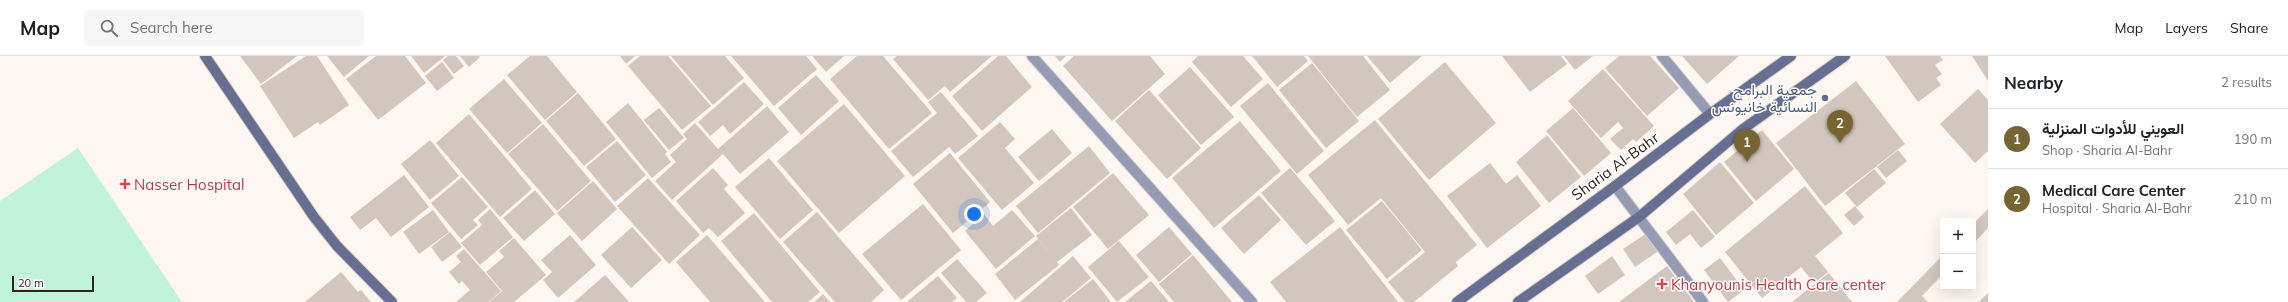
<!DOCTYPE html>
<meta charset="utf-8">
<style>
:root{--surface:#fff;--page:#f6f6f6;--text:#202124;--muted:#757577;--line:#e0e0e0;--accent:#766432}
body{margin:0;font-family:Mulish,Vazirmatn,sans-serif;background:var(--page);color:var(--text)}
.controls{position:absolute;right:12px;bottom:12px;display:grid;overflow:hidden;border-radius:4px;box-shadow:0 4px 16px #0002}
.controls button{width:36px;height:36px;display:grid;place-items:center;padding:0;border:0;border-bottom:1px solid var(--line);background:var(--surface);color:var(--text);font:20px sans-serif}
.scale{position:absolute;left:12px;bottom:10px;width:82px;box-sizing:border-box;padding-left:4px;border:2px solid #2b2622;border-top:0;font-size:11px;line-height:14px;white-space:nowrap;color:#2b2622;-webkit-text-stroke:3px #fff;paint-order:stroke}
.you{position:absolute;left:974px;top:158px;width:14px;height:14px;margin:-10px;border:3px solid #fff;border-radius:50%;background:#1a73e8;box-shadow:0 0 0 6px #1a73e833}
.badge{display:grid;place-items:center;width:26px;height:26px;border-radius:50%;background:var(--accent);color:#fff;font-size:13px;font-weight:700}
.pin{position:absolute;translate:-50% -33px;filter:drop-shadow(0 1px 2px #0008)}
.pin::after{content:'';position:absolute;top:21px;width:14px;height:12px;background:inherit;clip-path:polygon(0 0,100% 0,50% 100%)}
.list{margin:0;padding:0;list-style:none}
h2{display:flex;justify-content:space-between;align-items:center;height:52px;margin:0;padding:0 16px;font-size:17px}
h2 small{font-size:13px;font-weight:400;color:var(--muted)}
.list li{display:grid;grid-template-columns:26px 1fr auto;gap:12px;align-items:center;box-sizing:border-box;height:60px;padding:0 16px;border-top:1px solid var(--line)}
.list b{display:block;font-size:15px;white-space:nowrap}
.list p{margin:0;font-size:13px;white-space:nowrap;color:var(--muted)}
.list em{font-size:13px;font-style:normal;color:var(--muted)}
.icon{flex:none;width:22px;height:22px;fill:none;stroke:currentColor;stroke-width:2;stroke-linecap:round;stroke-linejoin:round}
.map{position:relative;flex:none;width:1988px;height:246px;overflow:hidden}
header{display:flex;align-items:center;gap:24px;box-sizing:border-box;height:56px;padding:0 20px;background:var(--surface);border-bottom:1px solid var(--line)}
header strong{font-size:19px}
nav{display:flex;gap:22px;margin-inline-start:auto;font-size:14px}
.search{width:280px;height:36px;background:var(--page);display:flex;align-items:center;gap:10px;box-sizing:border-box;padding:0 14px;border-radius:4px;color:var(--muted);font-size:15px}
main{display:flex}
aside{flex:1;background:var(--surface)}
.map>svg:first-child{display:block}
</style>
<header>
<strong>Map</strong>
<div class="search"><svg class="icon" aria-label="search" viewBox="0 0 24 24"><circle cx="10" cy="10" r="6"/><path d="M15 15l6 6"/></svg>Search here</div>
<nav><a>Map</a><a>Layers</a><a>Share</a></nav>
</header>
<main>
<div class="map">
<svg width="1988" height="246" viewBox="0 0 1988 246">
<rect width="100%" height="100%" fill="#fef6f0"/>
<!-- green -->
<polygon fill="#c0f3da" points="78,92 182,246 0,246 0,145"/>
<!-- building -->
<g fill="#d2c6bd">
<polygon points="240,0 297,0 261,28"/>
<polygon points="306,0 317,0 349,49 320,69 318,66 294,82 260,30"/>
<polygon points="327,0 369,0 344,21"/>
<polygon points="376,0 405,0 426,27 378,64 346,23"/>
<polygon points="411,0 445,0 424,17"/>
<polygon points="448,0 456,0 464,10 454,18 443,4"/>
<polygon points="460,0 479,0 480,1 469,11"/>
<polygon points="530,0 547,0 577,36 545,64 507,19"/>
<polygon points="620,0 635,0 626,8"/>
<polygon points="640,0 668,0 711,50 682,74 628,10"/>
<polygon points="671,0 725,0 744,22 713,49"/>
<polygon points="731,0 806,0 817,13 774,50"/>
<polygon points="812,0 844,0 826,16"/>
<polygon points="857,0 883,0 932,57 889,93 830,23"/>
<polygon points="897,0 992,0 950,36 945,30 928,44 893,3"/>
<polygon points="998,0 1006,0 1032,31 982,75 952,40"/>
<polygon points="1055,0 1066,0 1060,6"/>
<polygon points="1074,0 1150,0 1165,18 1112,65 1063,10"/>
<polygon points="1198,0 1243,0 1263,23 1231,51 1192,6"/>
<polygon points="1252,0 1304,0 1308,5 1277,31"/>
<polygon points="1308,0 1363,0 1390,34 1357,61"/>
<polygon points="1367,0 1422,0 1390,27"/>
<polygon points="1502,0 1561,0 1567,8 1530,36"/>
<polygon points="1564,0 1593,0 1575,14"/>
<polygon points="1619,0 1650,0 1679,32 1647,60 1605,12"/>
<polygon points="1682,0 1739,0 1707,28"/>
<polygon points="1885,0 1940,0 1943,4 1935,9 1942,18 1936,22 1941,29 1918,46"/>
<polygon points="1972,0 1988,0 1988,25"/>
<polygon points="442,6 454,22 437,35 425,20"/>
<polygon points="1445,6 1496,67 1429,124 1378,63"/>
<polygon points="1312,7 1359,65 1326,92 1279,34"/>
<polygon points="1190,11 1234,61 1201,89 1158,39"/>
<polygon points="1603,13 1654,70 1636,86 1633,83 1621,94 1610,83 1623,72 1618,66 1601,82 1568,45"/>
<polygon points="816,19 839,45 801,79 778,52"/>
<polygon points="504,23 542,67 507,97 469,53"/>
<polygon points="1856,25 1905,88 1825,150 1776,87"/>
<polygon points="744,26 764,48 730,78 723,69 710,80 698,66"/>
<polygon points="1268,27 1324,95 1297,118 1240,50"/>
<polygon points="1978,33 1988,44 1988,95 1975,107 1940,68"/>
<polygon points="1149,34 1201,92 1167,123 1115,65"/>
<polygon points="941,36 978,80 955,98 949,91 913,121 891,95 937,57 928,46"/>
<polygon points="578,37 616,83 584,110 546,65"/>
<polygon points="628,47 667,96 665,98 671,106 652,122 606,66"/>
<polygon points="844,48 905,120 839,177 777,105"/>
<polygon points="767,50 789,76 740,118 723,98 672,144 655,125 676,106 670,99 687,83 683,78 695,67 718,93"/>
<polygon points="659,52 684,82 669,94 644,64"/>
<polygon points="1573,52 1611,97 1584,120 1546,75"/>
<polygon points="469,58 532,133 500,161 436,87"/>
<polygon points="1375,64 1477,189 1456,206 1458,210 1414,246 1405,246 1388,226 1425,196 1381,142 1348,169 1308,119"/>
<polygon points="1240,65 1281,115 1214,172 1172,122"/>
<polygon points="1000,66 1015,83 1005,92 1034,127 1002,154 958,102"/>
<polygon points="543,68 591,125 557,155 508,98"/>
<polygon points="1052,73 1072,97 1039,125 1018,101"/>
<polygon points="1762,74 1794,113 1756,145 1724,106"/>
<polygon points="1547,79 1581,121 1549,147 1516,106"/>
<polygon points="430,84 459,120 430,144 401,108"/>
<polygon points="617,85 646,119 615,146 586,111"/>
<polygon points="1089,90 1110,117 1038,177 1016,150"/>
<polygon points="1898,94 1907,105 1886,122 1877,111"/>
<polygon points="950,97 990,146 953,177 913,128"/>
<polygon points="769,102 813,154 780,183 735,131"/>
<polygon points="1720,106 1754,147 1716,179 1683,138"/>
<polygon points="1490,107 1506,128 1517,119 1541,150 1487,192 1447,140"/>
<polygon points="713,112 728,129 724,133 745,157 718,181 709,172 703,177 676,145"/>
<polygon points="1290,112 1335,165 1306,189 1261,137"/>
<polygon points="1874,113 1886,127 1857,151 1845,137"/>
<polygon points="1113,117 1149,159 1108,193 1073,151"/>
<polygon points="404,119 429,151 391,181 376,162 360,174 350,161"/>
<polygon points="462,121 488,151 473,164 478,169 461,183 431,147"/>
<polygon points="648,122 700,179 669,208 617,150"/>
<polygon points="593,125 617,153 582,185 557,157"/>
<polygon points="1805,130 1843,177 1815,200 1828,216 1814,227 1801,211 1762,242 1725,196"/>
<polygon points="535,134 555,158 524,185 503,162"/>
<polygon points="1259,139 1281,164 1244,198 1221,172"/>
<polygon points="1382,145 1422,194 1387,223 1346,174"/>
<polygon points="923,148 961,194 901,244 862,198"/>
<polygon points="1855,150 1864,161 1854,170 1844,159"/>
<polygon points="1071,152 1092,179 1057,206 1059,209 1015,244 995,218 1038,183 1053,202 1036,180"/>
<polygon points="490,153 513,181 480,209 461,187 482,169 478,164"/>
<polygon points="1988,153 1988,172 1973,188 1973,168"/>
<polygon points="433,154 449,176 419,198 403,176"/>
<polygon points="1012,154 1035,180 996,213 965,175 984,158 993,170"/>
<polygon points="1693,154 1715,181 1701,192 1690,178 1676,189 1666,176"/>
<polygon points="817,156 884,234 871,246 835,246 783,186"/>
<polygon points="754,157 820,236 808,246 772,246 721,185"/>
<polygon points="632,171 662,204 631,232 601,199"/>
<polygon points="1169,171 1192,198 1159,226 1136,199"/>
<polygon points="1340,171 1398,246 1286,246 1270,226"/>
<polygon points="450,176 462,191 442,206 431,191"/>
<polygon points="1647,177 1660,194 1635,211 1623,193"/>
<polygon points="570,179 596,209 558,242 543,224 552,216 541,204"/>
<polygon points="707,179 765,246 710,246 676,206"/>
<polygon points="514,182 546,219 514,246 489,246 502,235 486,216 504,201 499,195"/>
<polygon points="1119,185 1149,221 1117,246 1088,211"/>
<polygon points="464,193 501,235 488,246 456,246 470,234 462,225 459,228 449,216 461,206 456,200"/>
<polygon points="1193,199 1232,246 1174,246 1159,228"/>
<polygon points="1943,199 1943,218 1922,240 1928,246 1897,246"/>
<polygon points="1073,200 1091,222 1062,246 1020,246"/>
<polygon points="1612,200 1625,219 1598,238 1585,220"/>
<polygon points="1720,202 1744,234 1728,246 1704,214"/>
<polygon points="957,203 987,237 976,246 966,246 941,217"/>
<polygon points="1667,210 1694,246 1619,246"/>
<polygon points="341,216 358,236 361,234 371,246 305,246"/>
<polygon points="1829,217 1852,246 1792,246"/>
<polygon points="605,219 629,246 574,246"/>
<polygon points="938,220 957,242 952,246 907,246"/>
<polygon points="1093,223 1111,246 1064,246"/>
<polygon points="1151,225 1169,246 1125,246"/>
<polygon points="1988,237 1988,246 1979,246"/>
<polygon points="823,238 830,246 814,246"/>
</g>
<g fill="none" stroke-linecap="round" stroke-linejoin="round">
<defs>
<g id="street">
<polyline points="1032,0 1252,246"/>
<polyline points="1662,0 1710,58"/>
<polyline points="1615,130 1703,246"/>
</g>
<g id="secondary">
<polyline points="205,0 314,161 337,190 392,246"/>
<polyline points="1457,246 1615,130 1710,58 1791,0"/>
<polyline points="1518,246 1639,161 1743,73 1845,0"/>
</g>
</defs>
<!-- street casing -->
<use href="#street" stroke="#d8d1cb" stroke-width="12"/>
<!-- secondary casing -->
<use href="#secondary" stroke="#d8d1cb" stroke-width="12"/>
<!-- street -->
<use href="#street" stroke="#959bb4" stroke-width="10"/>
<!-- secondary -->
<use href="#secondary" stroke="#666f92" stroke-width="10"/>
</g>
<!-- markers -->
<circle fill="#5c6f8a" stroke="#fff" stroke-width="1.5" cx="1825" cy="42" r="4"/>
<g fill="#e0444e" stroke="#fff" stroke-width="1.5">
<path d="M123 122h4v4h4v4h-4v4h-4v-4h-4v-4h4z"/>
<path d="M1660 222h4v4h4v4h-4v4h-4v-4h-4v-4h4z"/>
</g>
<g text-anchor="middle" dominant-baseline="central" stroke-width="3" stroke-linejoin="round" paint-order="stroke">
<!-- service labels -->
<g font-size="15" fill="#4e5e75" stroke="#fff" text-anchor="end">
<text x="1817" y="33">جمعية البرامج<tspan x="1817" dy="17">النسائية خانيونس</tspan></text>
</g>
<!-- street labels -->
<g font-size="15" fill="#2b2622" stroke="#fff">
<text transform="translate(1615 110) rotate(-36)">Sharia Al-Bahr</text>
</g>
<!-- health labels -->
<g font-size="15" fill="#be3a42" stroke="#fff" text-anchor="start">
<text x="134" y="128">Nasser Hospital</text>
<text x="1671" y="228">Khanyounis Health Care center</text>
</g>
</g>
</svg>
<div class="controls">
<button>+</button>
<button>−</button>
</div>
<div class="scale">20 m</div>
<div class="you"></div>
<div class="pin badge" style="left:1747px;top:106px">1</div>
<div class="pin badge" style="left:1840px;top:87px">2</div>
</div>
<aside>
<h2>Nearby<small>2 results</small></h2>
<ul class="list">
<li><span class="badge">1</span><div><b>العويني للأدوات المنزلية</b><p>Shop · Sharia Al-Bahr</p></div><em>190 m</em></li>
<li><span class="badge">2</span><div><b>Medical Care Center</b><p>Hospital · Sharia Al-Bahr</p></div><em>210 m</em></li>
</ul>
</aside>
</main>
